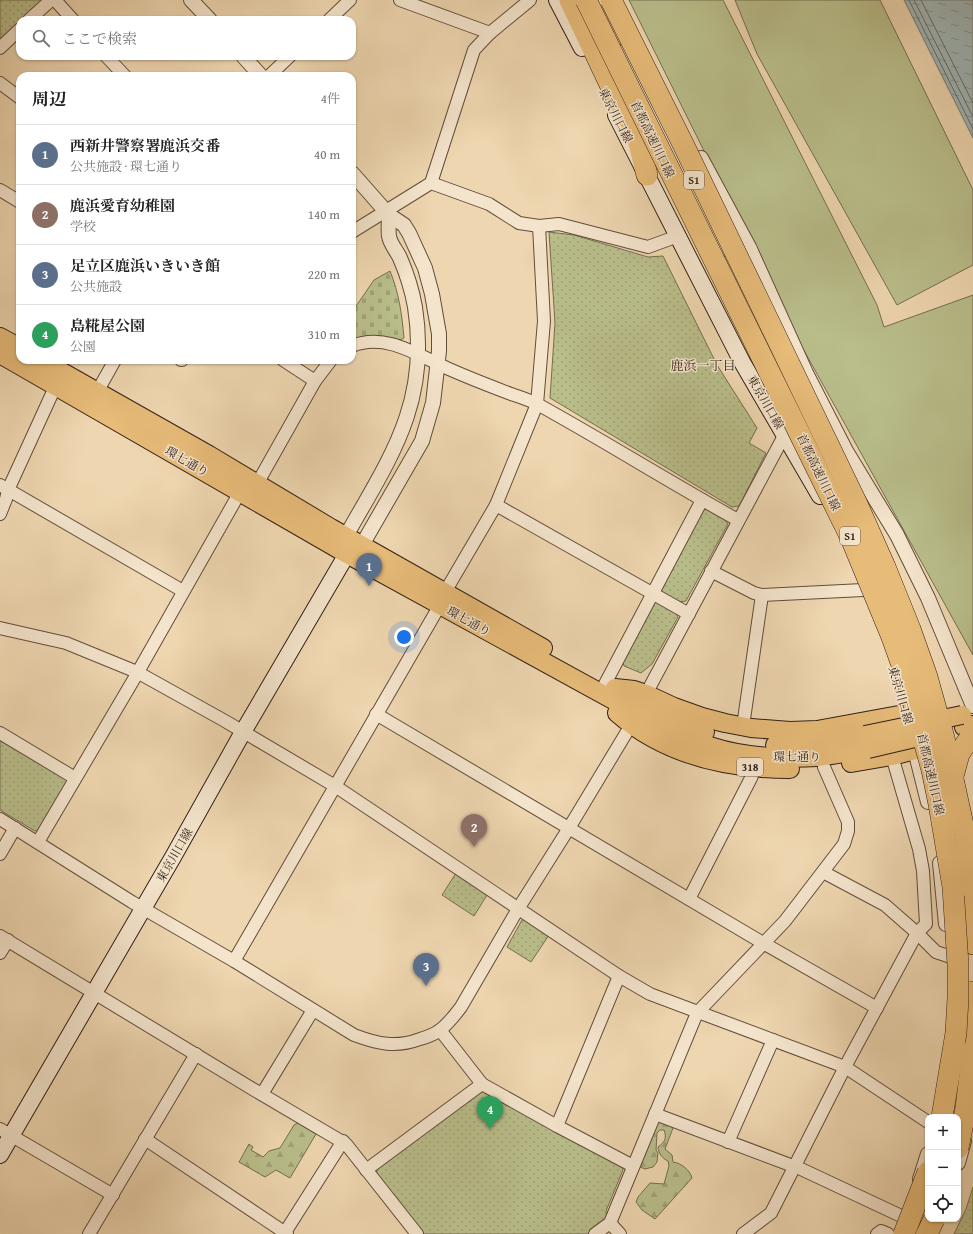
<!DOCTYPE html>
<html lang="ja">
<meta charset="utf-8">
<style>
:root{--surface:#fff;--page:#f6f6f6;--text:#222;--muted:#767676;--line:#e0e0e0;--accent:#8f2418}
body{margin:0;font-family:"Gentium Book Plus","Noto Serif JP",serif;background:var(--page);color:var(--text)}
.controls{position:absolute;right:12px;bottom:12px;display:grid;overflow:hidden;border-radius:8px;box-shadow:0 1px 3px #0004}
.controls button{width:36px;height:36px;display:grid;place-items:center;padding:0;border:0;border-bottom:1px solid var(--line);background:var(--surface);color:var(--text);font:20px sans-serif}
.you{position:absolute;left:404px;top:637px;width:14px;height:14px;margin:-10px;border:3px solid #fff;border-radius:50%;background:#1a73e8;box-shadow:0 0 0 6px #1a73e833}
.badge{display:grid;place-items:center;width:26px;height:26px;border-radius:50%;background:var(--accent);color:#fff;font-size:13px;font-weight:700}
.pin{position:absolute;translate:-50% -33px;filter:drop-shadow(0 1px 2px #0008)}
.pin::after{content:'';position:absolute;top:21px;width:14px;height:12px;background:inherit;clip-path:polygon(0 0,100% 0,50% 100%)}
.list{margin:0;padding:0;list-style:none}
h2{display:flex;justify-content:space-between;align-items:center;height:52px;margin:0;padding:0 16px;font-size:17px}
h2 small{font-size:13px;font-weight:400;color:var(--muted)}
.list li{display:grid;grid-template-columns:26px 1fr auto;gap:12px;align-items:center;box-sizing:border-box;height:60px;padding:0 16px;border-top:1px solid var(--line)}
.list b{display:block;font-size:15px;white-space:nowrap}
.list p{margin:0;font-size:13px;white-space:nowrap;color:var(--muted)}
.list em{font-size:13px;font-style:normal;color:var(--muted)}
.icon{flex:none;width:22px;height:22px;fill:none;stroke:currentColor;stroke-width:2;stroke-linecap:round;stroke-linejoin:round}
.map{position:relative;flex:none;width:973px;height:1234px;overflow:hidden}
.search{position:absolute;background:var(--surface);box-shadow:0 1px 3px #0004;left:16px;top:16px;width:340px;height:44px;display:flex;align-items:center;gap:10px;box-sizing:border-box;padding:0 14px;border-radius:12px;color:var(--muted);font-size:15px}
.panel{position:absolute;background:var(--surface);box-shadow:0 1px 3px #0004;left:16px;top:72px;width:340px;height:292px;border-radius:12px}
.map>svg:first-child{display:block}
</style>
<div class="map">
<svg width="973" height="1234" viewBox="0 0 973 1234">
<defs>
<pattern id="forest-firs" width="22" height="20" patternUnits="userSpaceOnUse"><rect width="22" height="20" fill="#b9be8b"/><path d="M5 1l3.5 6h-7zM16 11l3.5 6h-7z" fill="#a0a377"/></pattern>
<pattern id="cemetery-stones" width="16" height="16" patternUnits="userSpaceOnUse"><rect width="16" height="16" fill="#b9be8b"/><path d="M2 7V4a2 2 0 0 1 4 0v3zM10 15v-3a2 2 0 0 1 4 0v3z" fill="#a0a377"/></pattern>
<pattern id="park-dots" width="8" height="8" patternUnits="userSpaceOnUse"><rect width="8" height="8" fill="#b9be8b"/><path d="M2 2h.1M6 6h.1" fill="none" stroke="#a0a377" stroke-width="1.8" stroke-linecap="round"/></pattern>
<pattern id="water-ripples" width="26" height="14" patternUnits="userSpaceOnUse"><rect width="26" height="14" fill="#9fb6b7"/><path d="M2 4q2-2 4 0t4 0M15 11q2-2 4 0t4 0" fill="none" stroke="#829394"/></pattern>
</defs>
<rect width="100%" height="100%" fill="#eed6b0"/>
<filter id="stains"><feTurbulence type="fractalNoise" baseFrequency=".005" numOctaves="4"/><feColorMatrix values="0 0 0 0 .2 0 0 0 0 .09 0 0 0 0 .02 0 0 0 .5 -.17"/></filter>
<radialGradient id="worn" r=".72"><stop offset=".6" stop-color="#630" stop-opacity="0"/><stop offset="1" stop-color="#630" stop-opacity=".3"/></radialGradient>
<!-- green -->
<g fill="#b9be8b" stroke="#756e50">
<polygon points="629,0 723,0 877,305 884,327 973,295 973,655 796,336"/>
<polygon points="735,0 880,0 973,190 973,265 897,305 757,54"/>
</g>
<!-- forest -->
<g fill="url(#forest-firs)" stroke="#756e50">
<path d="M660 1121 669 1125 673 1128 665 1149 672 1155 673 1162C681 1163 690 1170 692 1178L655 1219 642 1210 636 1202 638 1197 650 1183 664 1184 669 1166 668 1161C663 1159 658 1153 658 1147 665 1142 667 1138 664 1130H660L657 1133 656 1150 658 1153 657 1162 653 1167 645 1169 640 1167 657 1123Z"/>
<polygon points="298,1123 316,1134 290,1178 276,1170 265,1177 239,1162 249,1144 253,1147 251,1150 263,1157 269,1151 280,1148 294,1125"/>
</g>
<!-- cemetery -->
<path fill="url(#cemetery-stones)" stroke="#756e50" d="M390 271C399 293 402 315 404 338L398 341C385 334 366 334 352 340V312L374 280Z"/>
<!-- park -->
<g fill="url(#park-dots)" stroke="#756e50">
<polygon points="0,0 43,0 22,20 20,20 20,22 0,41"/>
<polygon points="549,232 574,235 648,257 663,256 717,365 757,428 749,443 766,453 739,506 732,507 550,398 555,323"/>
<polygon points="707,509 725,520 728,524 686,601 679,602 662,592 661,588 701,511"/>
<path d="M655 602C662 603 675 610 678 617L652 664 641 673 624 666 623 662Z"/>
<polygon points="0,739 66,778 67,783 39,830 35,831 0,810"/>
<polygon points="456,873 487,895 474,916 442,895"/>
<polygon points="526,919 549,935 531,962 507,947 522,920"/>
<polygon points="481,1091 622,1167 623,1170 606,1211 607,1217 602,1223 588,1234 423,1234 377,1174 376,1167"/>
<polygon points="973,1187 973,1234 954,1234 966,1209"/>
</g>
<!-- water -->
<polygon fill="url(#water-ripples)" stroke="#737a76" points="904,0 973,0 973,138"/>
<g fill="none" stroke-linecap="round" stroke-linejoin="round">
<!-- shore -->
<g stroke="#686a66" stroke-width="1">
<polyline points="909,0 973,129"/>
<polyline points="914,0 973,117"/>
<polyline points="921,0 973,103"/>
</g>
<defs>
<g id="minor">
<polyline points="55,0 73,20"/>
<polyline points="400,0 490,33"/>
<polyline points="29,20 51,0"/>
<polyline points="329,20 350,0"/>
<polyline points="0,48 20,29"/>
<polyline points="106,56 125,76"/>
<polyline points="269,76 290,56"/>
<polyline points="0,83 20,98"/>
<polyline points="431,183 474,50 490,33 530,0"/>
<polyline points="0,190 20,202"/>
<polyline points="352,232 431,183 489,204 519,223 539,226 559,224 648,247 678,236"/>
<path d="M352 346C386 332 419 356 449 369 469 378 490 386 511 394 520 397 530 400 539 405 606 442 671 483 738 520"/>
<polyline points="181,360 182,360"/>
<polyline points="283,360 315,381"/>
<polyline points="97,392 115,360"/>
<polyline points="257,484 315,381 331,360"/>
<polyline points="0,485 183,591"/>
<polyline points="496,505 689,614"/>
<polyline points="0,514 6,499 8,490 56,385"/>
<polyline points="711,571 754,593 762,595 863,590"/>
<polyline points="445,592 496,505 537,404 544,321 539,226"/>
<polyline points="0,628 66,643 137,672 225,721 335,786 619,976 650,994 845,1067 928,1122"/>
<polyline points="605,684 702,500"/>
<polyline points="646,694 785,434"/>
<polyline points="376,714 763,943 877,1008"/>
<polyline points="743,726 762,595"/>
<polyline points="0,733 75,778"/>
<path d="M0 819 132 902 234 961 354 1035C378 1044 396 1048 420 1039 427 1037 435 1034 440 1030 448 1024 455 1015 461 1007L518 909 569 828 631 725"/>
<polyline points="38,842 134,679 240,492"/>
<polyline points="0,854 15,828"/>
<polyline points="823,872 885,905 917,933 936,952 951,957"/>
<polyline points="689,899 751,778 755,768"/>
<polyline points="0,936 256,1091 346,1144 417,1234"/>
<polyline points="0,953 8,940"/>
<polyline points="234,961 440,605"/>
<polyline points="440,1030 482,1084"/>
<polyline points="262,1094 313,1010"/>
<polyline points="655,1114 801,1169 914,1222"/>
<polyline points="557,1126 619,976"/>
<polyline points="0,1129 113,1195"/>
<polyline points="145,1139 287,1234"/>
<polyline points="728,1142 773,1040"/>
<polyline points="366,1170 482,1084 557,1126 633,1166"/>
<polyline points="610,1223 620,1234"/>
<polyline points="89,1234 196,1054"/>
<polyline points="284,1234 343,1141"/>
<polyline points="595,1234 610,1223 697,1013 785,921 844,844 848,831 848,822 824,767"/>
<polyline points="743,1234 771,1213 845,1067 917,933 926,924 923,871 919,849 892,756"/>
<polyline points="877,1234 881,1231 888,1234"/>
</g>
<g id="tertiary">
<polyline points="191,0 210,20"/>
<polyline points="243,56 261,76"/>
<polyline points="701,158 749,247 806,373 846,451 897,535 928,598 973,706"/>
<polyline points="352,173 389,215 404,225 409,233 425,268 432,294 439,334 439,351 433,403 422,441 362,545"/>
<path d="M346 536C390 458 430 403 415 307 412 290 407 274 400 258 397 251 390 244 389 236 388 230 389 222 389 215"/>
<polyline points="915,750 928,802"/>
<polyline points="940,863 946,924"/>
<polyline points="958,1163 964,1141"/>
<polyline points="920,1179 928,1154"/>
</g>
<g id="secondary">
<polyline points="557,0 582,48"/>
<polyline points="625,52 722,248"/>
<polyline points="616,115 742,362 820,496"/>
<polyline points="0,1155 173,857 243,732 347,554 357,548"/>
</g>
<g id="primary">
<polyline points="0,337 20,348"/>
<path d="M0 354 347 554 668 730C683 737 698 743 713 747 744 757 785 759 817 757 834 755 851 752 868 749"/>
<polyline points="41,360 209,455 331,528 543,648"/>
<polyline points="615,688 634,690 646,694 674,707 702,717 725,723 751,728 790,731 817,730 926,710"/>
<polyline points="634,699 673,719 705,732"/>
<path d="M617 713C665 755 727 769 790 769"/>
<polyline points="964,727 973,725"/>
<path d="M775 745C805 746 835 741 865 735"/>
<polyline points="851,763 892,756 934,745"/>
</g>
<g id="motorway">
<polyline points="570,0 616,97 636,131 647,175"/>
<polyline points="966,872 973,944"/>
<polyline points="966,1069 973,992"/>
</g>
</defs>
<!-- minor casing -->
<use href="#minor" stroke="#604d3c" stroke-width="14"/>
<!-- tertiary casing -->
<use href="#tertiary" stroke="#604d3c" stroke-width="16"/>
<!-- secondary casing -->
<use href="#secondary" stroke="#311f15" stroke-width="18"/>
<!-- primary casing -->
<use href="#primary" stroke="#311f15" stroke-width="20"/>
<!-- motorway casing -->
<use href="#motorway" stroke="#311f15" stroke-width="22"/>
<!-- minor -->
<use href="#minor" stroke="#f4e4cc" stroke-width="12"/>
<!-- tertiary -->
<use href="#tertiary" stroke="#f4e4cc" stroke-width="14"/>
<!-- secondary -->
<use href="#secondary" stroke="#f4e4cc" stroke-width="16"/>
<!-- primary -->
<use href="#primary" stroke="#e7bb78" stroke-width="18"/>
<!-- motorway -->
<use href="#motorway" stroke="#e7bb78" stroke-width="21"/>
<defs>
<g id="primary-bridge">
<polyline points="865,735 962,715"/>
<polyline points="868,749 936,733"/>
</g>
<g id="motorway-bridge">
<polyline points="586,0 851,538 892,637 907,679 932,770 939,804 953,887 958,965 958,998 956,1033 942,1117"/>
<polyline points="611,0 683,144 856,502 885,567 910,629 927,677 944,738 965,834 973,890"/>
<polyline points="953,776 959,754 969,739"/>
<polyline points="958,1148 966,1108 973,1050"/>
<polyline points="904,1234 928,1172"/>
<polyline points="927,1234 934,1219"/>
</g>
</defs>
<!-- primary-bridge casing -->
<use href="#primary-bridge" stroke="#311f15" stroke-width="20" stroke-linecap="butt"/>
<!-- motorway-bridge casing -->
<use href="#motorway-bridge" stroke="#311f15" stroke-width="22" stroke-linecap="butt"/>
<!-- primary-bridge -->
<use href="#primary-bridge" stroke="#e7bb78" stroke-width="18"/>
<!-- motorway-bridge -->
<use href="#motorway-bridge" stroke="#e7bb78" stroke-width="21"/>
</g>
<g text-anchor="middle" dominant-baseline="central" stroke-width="3" stroke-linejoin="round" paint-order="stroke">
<!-- shield labels -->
<g fill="#f4e4cc" stroke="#6c5a4c" stroke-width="1">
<rect x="684" y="171" width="20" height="18" rx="3"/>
<rect x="840" y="527" width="20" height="18" rx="3"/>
<rect x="737" y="758" width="26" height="18" rx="3"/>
</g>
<g font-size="11" font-weight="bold" fill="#311f15">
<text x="694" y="180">S1</text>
<text x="850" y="536">S1</text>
<text x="750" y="767">318</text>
</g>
<!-- street labels -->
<g font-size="12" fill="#311f15" stroke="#f4e4cc">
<text transform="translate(616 115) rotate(63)">東京川口線</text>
<text transform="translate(653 139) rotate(64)">首都高速川口線</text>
<text transform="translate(766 402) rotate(60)">東京川口線</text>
<text transform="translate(187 461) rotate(30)">環七通り</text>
<text transform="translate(819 472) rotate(64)">首都高速川口線</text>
<text transform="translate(469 621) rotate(29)">環七通り</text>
<text transform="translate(901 695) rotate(74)">東京川口線</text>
<text x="797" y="756">環七通り</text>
<text transform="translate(931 774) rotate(77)">首都高速川口線</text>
<text transform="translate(174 855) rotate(-60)">東京川口線</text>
</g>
<!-- neighbourhood labels -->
<g font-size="13" fill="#311f15" stroke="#f4e4cc">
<text x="703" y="365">鹿浜一丁目</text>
</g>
</g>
<rect width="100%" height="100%" filter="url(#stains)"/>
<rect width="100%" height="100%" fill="url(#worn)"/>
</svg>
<div class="controls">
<button>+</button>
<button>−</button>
<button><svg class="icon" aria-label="locate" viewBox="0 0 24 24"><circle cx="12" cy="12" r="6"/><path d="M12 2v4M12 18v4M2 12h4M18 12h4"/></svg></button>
</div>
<div class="you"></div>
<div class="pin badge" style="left:369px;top:586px;background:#5c6f8a">1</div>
<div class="pin badge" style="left:474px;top:847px;background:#8d6e63">2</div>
<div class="pin badge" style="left:426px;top:986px;background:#5c6f8a">3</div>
<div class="pin badge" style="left:490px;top:1129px;background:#2e9e5b">4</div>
<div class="search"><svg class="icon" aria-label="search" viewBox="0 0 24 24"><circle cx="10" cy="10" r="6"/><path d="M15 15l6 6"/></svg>ここで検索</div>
<section class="panel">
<h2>周辺<small>4件</small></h2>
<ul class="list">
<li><span class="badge" style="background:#5c6f8a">1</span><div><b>西新井警察署鹿浜交番</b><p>公共施設 · 環七通り</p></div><em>40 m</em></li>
<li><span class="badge" style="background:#8d6e63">2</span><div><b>鹿浜愛育幼稚園</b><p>学校</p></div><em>140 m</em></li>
<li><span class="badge" style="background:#5c6f8a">3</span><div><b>足立区鹿浜いきいき館</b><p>公共施設</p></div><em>220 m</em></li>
<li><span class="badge" style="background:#2e9e5b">4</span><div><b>島糀屋公園</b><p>公園</p></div><em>310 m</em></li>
</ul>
</section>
</div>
